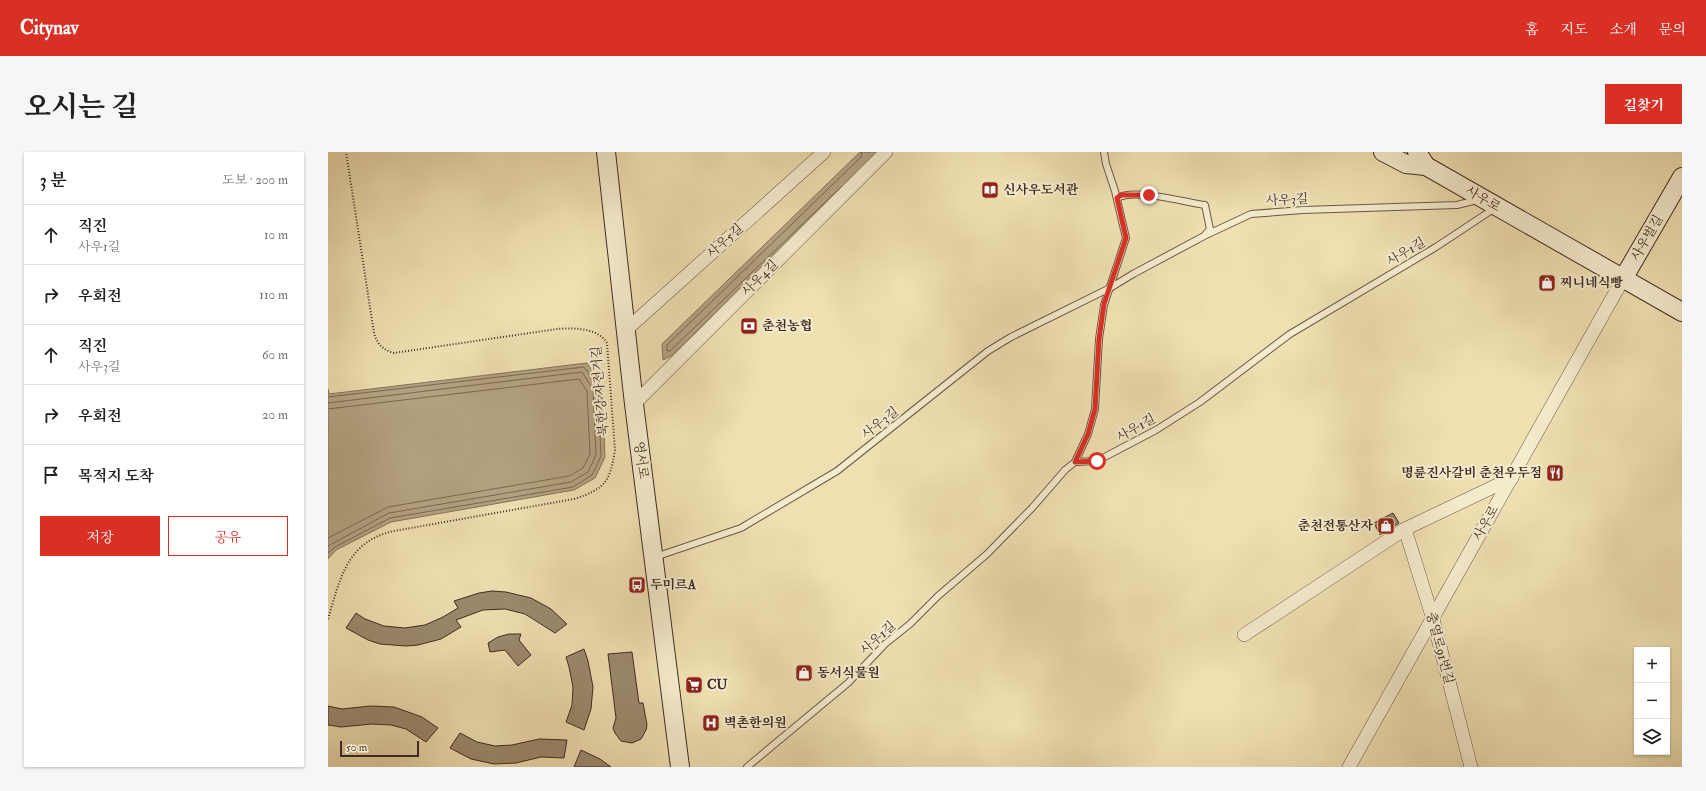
<!DOCTYPE html>
<html lang="ko">
<meta charset="utf-8">
<style>
:root{--surface:#fff;--page:#f6f6f6;--text:#202124;--muted:#757577;--line:#e0e0e0;--accent:#d93025}
body{margin:0;font-family:"IM FELL Double Pica","Noto Serif KR",serif;background:var(--page);color:var(--text)}
.controls{position:absolute;right:12px;bottom:12px;display:grid;overflow:hidden;border-radius:0px;box-shadow:0 1px 3px #0004}
.controls button{width:36px;height:36px;display:grid;place-items:center;padding:0;border:0;border-bottom:1px solid var(--line);background:var(--surface);color:var(--text);font:20px sans-serif}
.scale{position:absolute;left:12px;bottom:10px;width:79px;box-sizing:border-box;padding-left:4px;border:2px solid #402c24;border-top:0;font-size:11px;line-height:14px;white-space:nowrap;color:#402c24;-webkit-text-stroke:3px #f5ebcd;paint-order:stroke}
.stop{position:absolute;width:12px;height:12px;margin:-9px;border:3px solid #d93025;border-radius:50%;background:#fff}
.stop.end{background:#d93025;border-color:#fff;box-shadow:0 1px 4px #0008}
.list{margin:0;padding:0;list-style:none}
h2{display:flex;justify-content:space-between;align-items:center;height:52px;margin:0;padding:0 16px;font-size:17px}
h2 small{font-size:13px;font-weight:400;color:var(--muted)}
.list li{display:grid;grid-template-columns:26px 1fr auto;gap:12px;align-items:center;box-sizing:border-box;height:60px;padding:0 16px;border-top:1px solid var(--line)}
.list b{display:block;font-size:15px;white-space:nowrap}
.list p{margin:0;font-size:13px;white-space:nowrap;color:var(--muted)}
.list em{font-size:13px;font-style:normal;color:var(--muted)}
.actions{display:flex;gap:8px;padding:12px 16px}
.actions a{flex:1;padding:9px 0;border:1px solid var(--accent);border-radius:0px;text-align:center;font-size:14px;color:var(--accent)}
.actions .main{background:var(--accent);color:#fff}
.icon{flex:none;width:22px;height:22px;fill:none;stroke:currentColor;stroke-width:2;stroke-linecap:round;stroke-linejoin:round}
.map{position:relative;flex:none;width:1354px;height:615px;overflow:hidden;border-radius:0px}
header{display:flex;align-items:center;gap:24px;box-sizing:border-box;height:56px;padding:0 20px;background:var(--accent);color:#fff}
header strong{font-size:19px}
nav{display:flex;gap:22px;margin-inline-start:auto;font-size:14px}
.intro{display:flex;align-items:center;justify-content:space-between;box-sizing:border-box;height:96px;padding:0 24px}
h1{margin:0;font-size:28px}
.button{padding:10px 18px;border-radius:0px;background:var(--accent);color:#fff;font-size:14px;font-weight:700}
main{display:flex;gap:24px;padding:0 24px}
aside{flex:1;background:var(--surface);border-radius:0px;box-shadow:0 1px 3px #0004}
.map>svg:first-child{display:block}
</style>
<header>
<strong>Citynav</strong>
<nav><a>홈</a><a>지도</a><a>소개</a><a>문의</a></nav>
</header>
<div class="intro"><h1>오시는 길</h1><a class="button">길찾기</a></div>
<main>
<aside>
<h2>3 분<small>도보 · 200 m</small></h2>
<ul class="list">
<li><svg class="icon" aria-label="ahead" viewBox="0 0 24 24"><path d="M12 20V5M6 11l6-6 6 6"/></svg><div><b>직진</b><p>사우1길</p></div><em>10 m</em></li>
<li><svg class="icon" aria-label="right" viewBox="0 0 24 24"><path d="M7 20v-9h11M14 6l5 5-5 5"/></svg><div><b>우회전</b></div><em>110 m</em></li>
<li><svg class="icon" aria-label="ahead" viewBox="0 0 24 24"><path d="M12 20V5M6 11l6-6 6 6"/></svg><div><b>직진</b><p>사우3길</p></div><em>60 m</em></li>
<li><svg class="icon" aria-label="right" viewBox="0 0 24 24"><path d="M7 20v-9h11M14 6l5 5-5 5"/></svg><div><b>우회전</b></div><em>20 m</em></li>
<li><svg class="icon" aria-label="arrive" viewBox="0 0 24 24"><path d="M6 21V4h12l-3 4 3 4H6"/></svg><div><b>목적지 도착</b></div></li>
</ul>
<div class="actions"><a class="main">저장</a><a>공유</a></div>
</aside>
<div class="map">
<svg width="1354" height="615" viewBox="0 0 1354 615">
<rect width="100%" height="100%" fill="#efe0b2"/>
<filter id="stains"><feTurbulence type="fractalNoise" baseFrequency=".005" numOctaves="4"/><feColorMatrix values="0 0 0 0 .2 0 0 0 0 .09 0 0 0 0 .02 0 0 0 .5 -.17"/></filter>
<radialGradient id="worn" r=".72"><stop offset=".6" stop-color="#630" stop-opacity="0"/><stop offset="1" stop-color="#630" stop-opacity=".3"/></radialGradient>
<!-- water -->
<g fill="#b4a382" stroke="#86735c">
<polygon points="532,0 554,0 343,204 335,208 334,192"/>
<polygon points="259,211 274,233 277,305 267,326 246,338 63,370 8,398 0,407 0,237 1,242"/>
</g>
<g fill="none" stroke-linecap="round" stroke-linejoin="round">
<!-- shore -->
<g stroke="#7a6853" stroke-width="1">
<polyline points="513,35 342,199 339,199 339,193 533,5 534,0"/>
<polyline points="0,245 256,215 270,235 273,304 264,323 245,335 62,366 7,395 0,401"/>
<polyline points="0,251 254,220 265,237 268,303 260,320 243,330 61,361 0,394"/>
<polyline points="0,257 251,227 259,239 262,302 255,316 241,324 60,355 0,386"/>
</g>
</g>
<!-- building -->
<g fill="#9b8a6e" stroke="#402c24">
<polygon points="1065,361 1071,371 1052,383 1046,371"/>
<polygon points="164,439 178,440 203,446 223,457 239,472 227,481 197,462 177,457 155,458 128,468 133,475 113,487 90,493 78,494 52,492 40,488 18,476 28,461 37,467 56,474 77,476 97,473 115,465 130,456 126,449 151,441"/>
<polygon points="181,482 193,482 191,488 203,503 190,514 177,498 162,500 160,491 170,485"/>
<polygon points="256,497 260,509 265,535 263,557 256,578 238,570 244,553 245,535 241,515 238,505"/>
<polygon points="304,500 311,551 315,551 319,573 318,578 313,587 304,591 293,589 287,581 285,576 288,566 280,502"/>
<polygon points="0,554 14,557 42,554 66,555 94,565 110,576 98,590 78,577 63,573 44,572 13,575 0,573"/>
<polygon points="132,581 149,590 167,594 184,593 211,587 239,588 236,606 213,605 188,611 166,612 143,607 122,596"/>
<polygon points="253,598 272,607 283,615 246,615"/>
</g>
<g fill="none" stroke-linecap="round" stroke-linejoin="round">
<defs>
<g id="lane">
<path d="M789 46C807 36 856 50 877 53L882 77 877 83"/>
<polyline points="747,310 760,282 767,257 771,187 776,153 798,86 787,39 778,12 776,0"/>
<polyline points="327,405 413,376 509,319 660,199 683,185 782,136 805,122 876,84 923,62 975,58 1129,53 1149,48"/>
<polyline points="419,615 520,531 557,492 582,472 610,444 659,402 704,356 737,318 747,310 769,309 828,278 872,250 962,182 1108,95 1167,56"/>
</g>
<g id="street">
<polyline points="298,178 496,0"/>
<polyline points="306,252 558,0"/>
<polyline points="1077,377 1105,467 1143,615"/>
<polyline points="916,483 1077,377 1184,326"/>
<polyline points="1021,615 1295,127"/>
</g>
<g id="secondary">
<polyline points="278,0 306,252 352,615"/>
<polyline points="1055,0 1078,12 1098,14"/>
<polyline points="1089,0 1098,14 1354,160"/>
<polyline points="1295,127 1354,25"/>
</g>
</defs>
<!-- lane casing -->
<use href="#lane" stroke="#6c5948" stroke-width="8"/>
<!-- street casing -->
<use href="#street" stroke="#6c5948" stroke-width="14"/>
<!-- secondary casing -->
<use href="#secondary" stroke="#402c24" stroke-width="20"/>
<!-- path -->
<path stroke="#402c24" stroke-width="2" stroke-dasharray="1 2" stroke-linecap="butt" d="M0 467C12 427 19 389 66 379L246 347C277 337 282 330 287 298L279 191C269 175 245 176 229 177L66 201C55 198 49 192 46 181L18 0"/>
<!-- lane -->
<use href="#lane" stroke="#f5ebcd" stroke-width="6"/>
<!-- street -->
<use href="#street" stroke="#f5ebcd" stroke-width="13"/>
<!-- secondary -->
<use href="#secondary" stroke="#f5ebcd" stroke-width="18"/>
</g>
<g fill="none" stroke-linecap="round" stroke-linejoin="round">
<!-- route -->
<polyline stroke="#d93025" stroke-width="5" points="769,309 747,310 760,282 767,257 771,187 776,152 798,86 789,46 793,43 821,43"/>
</g>
<!-- icons -->
<defs>
<symbol id="library-square" viewBox="-11 -11 22 22"><rect x="-9" y="-9" width="18" height="18" rx="4" fill="#8f2418" stroke="#f5ebcd"/><path d="M-6-4Q-3-5.5-.7-3.5V5Q-3 3-6 4ZM6-4Q3-5.5 .7-3.5V5Q3 3 6 4Z" fill="#fff"/></symbol>
<symbol id="shop-square" viewBox="-11 -11 22 22"><rect x="-9" y="-9" width="18" height="18" rx="4" fill="#8f2418" stroke="#f5ebcd"/><path d="M-5-2.5h2.3a2.7 3.5 0 0 1 5.4 0H5L5.5 6h-11ZM-1.5-2.5h3a1.5 2.3 0 0 0-3 0Z" fill="#fff"/></symbol>
<symbol id="bank-square" viewBox="-11 -11 22 22"><rect x="-9" y="-9" width="18" height="18" rx="4" fill="#8f2418" stroke="#f5ebcd"/><path d="M-6-4H6V4H-6ZM0-2.3a2.3 2.3 0 1 0 0 4.6a2.3 2.3 0 1 0 0-4.6Z" fill="#fff"/></symbol>
<symbol id="restaurant-square" viewBox="-11 -11 22 22"><rect x="-9" y="-9" width="18" height="18" rx="4" fill="#8f2418" stroke="#f5ebcd"/><path d="M-5-6h1v4h1v-4h1v4h1v-4h1v5L-1.5 .5V6h-2V.5L-5-1ZM5-6V6H3V1.5H1.5Q1.5-4 5-6Z" fill="#fff"/></symbol>
<symbol id="bus-square" viewBox="-11 -11 22 22"><rect x="-9" y="-9" width="18" height="18" rx="4" fill="#8f2418" stroke="#f5ebcd"/><path d="M-5-6H5V4H4V6H2V4H-2V6H-4V4H-5ZM-3.5-4V0h7V-4ZM-3.5 1.2v1.5H-2V1.2ZM2 1.2v1.5H3.5V1.2Z" fill="#fff"/></symbol>
<symbol id="supermarket-square" viewBox="-11 -11 22 22"><rect x="-9" y="-9" width="18" height="18" rx="4" fill="#8f2418" stroke="#f5ebcd"/><path d="M-6-5.5h2.5l.6 2H6L4.5 2H-2.5L-4.4-4H-6ZM-1.5 3.2a1.3 1.3 0 1 0 .1 0ZM3 3.2a1.3 1.3 0 1 0 .1 0Z" fill="#fff"/></symbol>
<symbol id="hospital-square" viewBox="-11 -11 22 22"><rect x="-9" y="-9" width="18" height="18" rx="4" fill="#8f2418" stroke="#f5ebcd"/><path d="M-5-5h3v3.5h4V-5h3V5h-3V1.5h-4V5h-3Z" fill="#fff"/></symbol>
</defs>
<g fill-rule="evenodd">
<use href="#library-square" x="652" y="28" width="20" height="20"/>
<use href="#shop-square" x="1209" y="121" width="20" height="20"/>
<use href="#bank-square" x="411" y="164" width="20" height="20"/>
<use href="#restaurant-square" x="1217" y="311" width="20" height="20"/>
<use href="#shop-square" x="1048" y="364" width="20" height="20"/>
<use href="#bus-square" x="299" y="423" width="20" height="20"/>
<use href="#shop-square" x="466" y="511" width="20" height="20"/>
<use href="#supermarket-square" x="356" y="523" width="20" height="20"/>
<use href="#hospital-square" x="373" y="561" width="20" height="20"/>
</g>
<g text-anchor="middle" dominant-baseline="central" stroke-width="4" stroke-linejoin="round" paint-order="stroke">
<!-- poi labels -->
<g font-size="13" font-weight="bold" fill="#402c24" stroke="#f5ebcd" text-anchor="start">
<text x="675" y="38">신사우도서관</text>
<text x="1232" y="131">찌니네식빵</text>
<text x="434" y="174">춘천농협</text>
<text x="1214" y="321" text-anchor="end">명륜진사갈비 춘천우두점</text>
<text x="1045" y="374" text-anchor="end">춘천전통산자</text>
<text x="322" y="433">두미르A</text>
<text x="489" y="521">동서식물원</text>
<text x="379" y="533">CU</text>
<text x="396" y="571">벽촌한의원</text>
</g>
<!-- street labels -->
<g font-size="13" fill="#402c24" stroke="#f5ebcd">
<text transform="translate(1155 47) rotate(30)">사우로</text>
<text transform="translate(959 48) rotate(-3)">사우3길</text>
<text transform="translate(1319 86) rotate(-60)">사우벌길</text>
<text transform="translate(397 89) rotate(-42)">사우5길</text>
<text transform="translate(1078 100) rotate(-31)">사우1길</text>
<text transform="translate(432 126) rotate(-45)">사우4길</text>
<text transform="translate(272 239) rotate(-95)">북한강 자전거길</text>
<text transform="translate(552 271) rotate(-38)">사우3길</text>
<text transform="translate(808 276) rotate(-30)">사우1길</text>
<text transform="translate(313 308) rotate(82)">영서로</text>
<text transform="translate(1158 371) rotate(-61)">사우로</text>
<text transform="translate(550 486) rotate(-42)">사우1길</text>
<text transform="translate(1112 496) rotate(75)">충열로91번길</text>
</g>
</g>
<rect width="100%" height="100%" filter="url(#stains)"/>
<rect width="100%" height="100%" fill="url(#worn)"/>
</svg>
<div class="controls">
<button>+</button>
<button>−</button>
<button><svg class="icon" aria-label="layers" viewBox="0 0 24 24"><path d="M12 4l9 5-9 5-9-5zM3 14l9 5 9-5"/></svg></button>
</div>
<div class="scale">50 m</div>
<div class="stop" style="left:769px;top:309px"></div>
<div class="stop end" style="left:821px;top:43px"></div>
</div>
</main>
